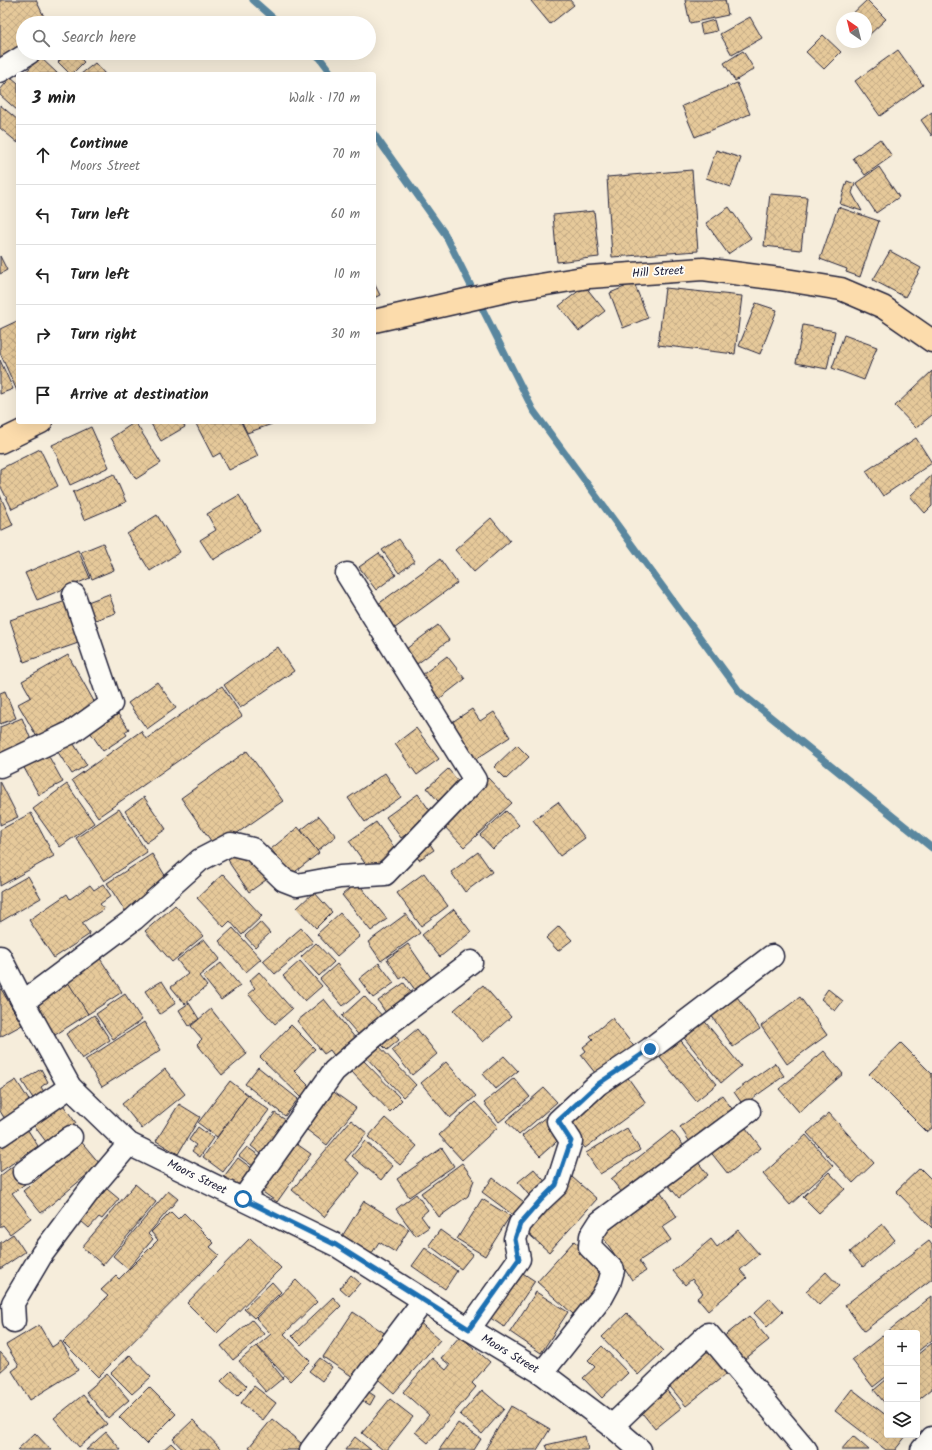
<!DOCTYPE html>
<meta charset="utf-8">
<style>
:root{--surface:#fff;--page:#f6f6f6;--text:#222;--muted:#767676;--line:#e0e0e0}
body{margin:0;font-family:Kalam,sans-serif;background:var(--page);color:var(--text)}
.controls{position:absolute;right:12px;bottom:12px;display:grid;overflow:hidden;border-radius:4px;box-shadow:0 4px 16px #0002}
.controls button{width:36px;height:36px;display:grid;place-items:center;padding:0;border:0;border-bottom:1px solid var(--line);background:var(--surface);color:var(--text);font:20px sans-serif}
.compass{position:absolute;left:836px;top:12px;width:36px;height:36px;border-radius:50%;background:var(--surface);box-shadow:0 4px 16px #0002;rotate:325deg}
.stop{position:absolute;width:12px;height:12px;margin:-9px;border:3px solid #1f6fb2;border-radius:50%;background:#fff}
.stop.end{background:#1f6fb2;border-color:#fff;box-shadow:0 1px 4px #0008}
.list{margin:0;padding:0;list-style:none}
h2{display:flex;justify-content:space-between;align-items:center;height:52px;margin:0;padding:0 16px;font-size:17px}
h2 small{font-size:13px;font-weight:400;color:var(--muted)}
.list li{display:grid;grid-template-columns:26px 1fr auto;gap:12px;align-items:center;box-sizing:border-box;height:60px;padding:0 16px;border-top:1px solid var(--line)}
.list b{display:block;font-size:15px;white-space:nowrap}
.list p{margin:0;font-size:13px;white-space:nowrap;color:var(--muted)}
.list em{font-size:13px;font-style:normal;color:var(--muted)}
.icon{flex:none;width:22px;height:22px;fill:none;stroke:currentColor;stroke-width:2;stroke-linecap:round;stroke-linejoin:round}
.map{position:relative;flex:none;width:932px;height:1450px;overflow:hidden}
.search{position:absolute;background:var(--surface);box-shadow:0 4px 16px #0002;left:16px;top:16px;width:360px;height:44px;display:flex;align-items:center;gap:10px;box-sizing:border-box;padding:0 14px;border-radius:22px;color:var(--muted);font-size:15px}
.panel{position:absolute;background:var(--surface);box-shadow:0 4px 16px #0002;left:16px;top:72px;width:360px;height:352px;border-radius:4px}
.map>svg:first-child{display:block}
</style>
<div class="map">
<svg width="932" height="1450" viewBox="0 0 932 1450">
<defs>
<pattern id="building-cross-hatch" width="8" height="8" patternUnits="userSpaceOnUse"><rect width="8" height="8" fill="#e6c99a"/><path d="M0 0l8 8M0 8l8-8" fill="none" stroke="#c5ac86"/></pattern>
</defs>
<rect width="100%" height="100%" fill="#f6eddb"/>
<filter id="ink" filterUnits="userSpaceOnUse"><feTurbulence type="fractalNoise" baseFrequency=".025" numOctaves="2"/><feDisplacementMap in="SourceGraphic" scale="8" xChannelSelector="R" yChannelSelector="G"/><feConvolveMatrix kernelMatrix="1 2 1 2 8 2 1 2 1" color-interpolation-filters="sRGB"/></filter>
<g filter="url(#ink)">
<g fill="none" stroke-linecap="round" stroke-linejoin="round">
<!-- stream -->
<g stroke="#5a879f" stroke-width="7">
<polyline points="253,0 279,23"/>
<polyline points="314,53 320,58 332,74"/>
<polyline points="374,134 445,234 533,410 740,692 932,848"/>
</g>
</g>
<!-- building -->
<g fill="url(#building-cross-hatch)" stroke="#22223b">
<polygon points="0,0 36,0 47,23 23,23 23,47 0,59"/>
<polygon points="532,0 570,0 574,5 550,24 531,1"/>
<polygon points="685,0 725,0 728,15 690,23"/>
<polygon points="867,0 886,19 866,38 866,18 848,18"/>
<polygon points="750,17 762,38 732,55 720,34"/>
<polygon points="714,20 717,31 702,34 700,24"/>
<polygon points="823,35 841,52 824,69 806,52"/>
<polygon points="898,50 923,85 880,116 855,81"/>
<polygon points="743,51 754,69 735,81 724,63"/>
<polygon points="68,53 75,53 84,62 72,74 70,74 58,62"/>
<polygon points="40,57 58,74 24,74"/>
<polygon points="95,63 105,74 81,74"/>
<polygon points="11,77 18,83 18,111 0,95 0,90"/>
<polygon points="737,83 750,114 695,137 682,106"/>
<polygon points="0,105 18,120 18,143 0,128"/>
<polygon points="932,112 932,136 921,120"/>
<polygon points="880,139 892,156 865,175 853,158"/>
<polygon points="716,150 741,158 731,187 706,178"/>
<polygon points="879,167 899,197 876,213 856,183"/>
<polygon points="692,170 698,251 612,257 607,177"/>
<polygon points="847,181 855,184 852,193 862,211 840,204"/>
<polygon points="770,194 807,197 801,250 764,246"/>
<polygon points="729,207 751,238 728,254 706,223"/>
<polygon points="838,207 879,221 860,277 846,272 847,269 820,259"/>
<polygon points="594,211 599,257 557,262 553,215"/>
<polygon points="890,251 921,268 905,297 873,280"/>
<polygon points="0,256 7,270 0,274"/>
<polygon points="374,283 380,295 374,298"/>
<polygon points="634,283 648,318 623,328 610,293"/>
<polygon points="585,286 605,311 579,331 559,306"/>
<polygon points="665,288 742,296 735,354 658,345"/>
<polygon points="756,303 777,310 760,354 739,346"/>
<polygon points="17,321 18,324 18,393 0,353 0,329"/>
<polygon points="803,325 835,331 827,369 796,363"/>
<polygon points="844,335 877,347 864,380 832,368"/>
<polygon points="0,360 13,389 0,394"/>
<polygon points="932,371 932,415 916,428 895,406"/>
<polygon points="135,422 161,463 136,479 111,438"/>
<polygon points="150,422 182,422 185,427 161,441"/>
<polygon points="195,422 241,422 258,456 229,470 220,453 213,457"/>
<polygon points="242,422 271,422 272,424 247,433"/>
<polygon points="91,427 109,467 70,485 52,445"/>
<polygon points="916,438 932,463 883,496 866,471"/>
<polygon points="40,449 58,486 12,509 0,485 0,469"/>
<polygon points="114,474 126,502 84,520 73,492"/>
<polygon points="932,475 932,506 925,513 910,496"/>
<polygon points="0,495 13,525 0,531"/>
<polygon points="239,495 260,531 213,560 200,540 216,530 207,514"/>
<polygon points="157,515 180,552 150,571 127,534"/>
<polygon points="491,518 510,541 474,572 455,550"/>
<polygon points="399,539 415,561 399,573 382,550"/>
<polygon points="103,543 114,570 92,579 81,552"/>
<polygon points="78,550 90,578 37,600 25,573"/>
<polygon points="379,553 396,575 376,590 359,567"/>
<polygon points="440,559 457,583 391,631 374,607"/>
<polygon points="109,594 116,613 92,621 85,603"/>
<polygon points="69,600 84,641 24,662 10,620"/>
<polygon points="438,625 449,640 417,664 406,649"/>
<polygon points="278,647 294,671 240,708 224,685"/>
<polygon points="68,655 96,705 37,737 18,704 31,697 22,681"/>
<polygon points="447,656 465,679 439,699 422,675"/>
<polygon points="157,682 176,708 147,729 128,703"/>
<polygon points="222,686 242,716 98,817 72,780 141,731 146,739"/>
<polygon points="5,691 16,718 0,724 0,693"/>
<polygon points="472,709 480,721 494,712 510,737 473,761 449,724"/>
<polygon points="112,713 114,717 118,714 129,729 125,732 127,735 103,751 88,729"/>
<polygon points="22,718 34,747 0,761 0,727"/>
<polygon points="416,728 439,759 417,775 395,744"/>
<polygon points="69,736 87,765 72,774 54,746"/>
<polygon points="517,745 529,757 506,779 494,767"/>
<polygon points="247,751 283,801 216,848 181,798"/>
<polygon points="47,753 63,782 39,795 23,766"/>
<polygon points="448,769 460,783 438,801 427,788"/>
<polygon points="385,773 401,797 365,822 348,798"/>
<polygon points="488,778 512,803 464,847 440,822"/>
<polygon points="0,781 18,817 0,825"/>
<polygon points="67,784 94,823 60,847 33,809"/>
<polygon points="418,794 433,815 401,838 386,817"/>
<polygon points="144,797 166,829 146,843 125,811"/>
<polygon points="558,802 585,838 560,856 533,820"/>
<polygon points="119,809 147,852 104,881 76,838"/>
<polygon points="506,811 519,825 493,849 480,835"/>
<polygon points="31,813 54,856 0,886 0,830"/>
<polygon points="319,816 336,836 317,851 301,830"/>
<polygon points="376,822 396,850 369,869 349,841"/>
<polygon points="298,827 319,853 291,875 271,849"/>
<polygon points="427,839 434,850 419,860 412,850"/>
<polygon points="246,852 266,880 249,892 230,864 226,853"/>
<polygon points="478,852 492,872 465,892 451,872"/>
<polygon points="152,854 169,882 125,911 107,883"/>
<polygon points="424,873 448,906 421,926 397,893"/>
<polygon points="223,874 262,916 242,935 230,921 224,927 197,898"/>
<polygon points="28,876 41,898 0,922 0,892"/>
<polygon points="357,882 387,919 371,931 342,895"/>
<polygon points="103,884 111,896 100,904 104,909 82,923 90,934 54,958 29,920 67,894 70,899 90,885 94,890"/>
<polygon points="314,892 332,912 316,928 297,908"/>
<polygon points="175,905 203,936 172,962 145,931"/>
<polygon points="454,909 471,932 440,957 422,935"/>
<polygon points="340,913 360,936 337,956 317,934"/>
<polygon points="406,914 420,933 381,961 368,942"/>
<polygon points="260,922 270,933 255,947 245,936"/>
<polygon points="559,926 572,940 558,951 546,938"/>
<polygon points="233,928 261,959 246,972 219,941"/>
<polygon points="301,928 313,942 275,974 263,961"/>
<polygon points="204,939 220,959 199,976 207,986 185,1004 171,987 188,974 177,960"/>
<polygon points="316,943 334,962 319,976 301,957"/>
<polygon points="408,944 434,982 418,994 405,976 400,979 387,959"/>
<polygon points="97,954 122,992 88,1014 63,976"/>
<polygon points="300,961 322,986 305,1001 283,976"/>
<polygon points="221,963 240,986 221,1000 203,977"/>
<polygon points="379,963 394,983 373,998 359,979"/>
<polygon points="337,964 360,992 343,1006 320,979"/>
<polygon points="259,972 292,1009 275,1024 248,994 255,988 249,981"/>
<polygon points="66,979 88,1014 55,1035 32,1001"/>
<polygon points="162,981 176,1003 160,1014 145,991"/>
<polygon points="404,983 415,998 388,1016 378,1001"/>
<polygon points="483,985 511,1017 483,1042 454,1010"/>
<polygon points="0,987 22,1025 0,1037"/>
<polygon points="828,989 843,1001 835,1011 821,999"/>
<polygon points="125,994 142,1020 113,1039 96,1014"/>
<polygon points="735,994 760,1029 733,1047 709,1012"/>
<polygon points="364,996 386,1020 363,1040 342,1016"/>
<polygon points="800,997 827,1035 787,1064 761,1026"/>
<polygon points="324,999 360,1044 338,1061 330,1050 324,1054 297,1021"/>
<polygon points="189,1003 199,1019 189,1026 179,1010"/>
<polygon points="211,1009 247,1054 222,1075 197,1044 202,1039 191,1026"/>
<polygon points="94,1015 110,1040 82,1059 66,1034"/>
<polygon points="612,1018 636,1049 599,1078 581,1055 586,1051 583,1047 593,1039 590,1036"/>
<polygon points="702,1018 741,1066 721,1083 681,1034"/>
<polygon points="144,1022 161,1050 102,1087 85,1060"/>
<polygon points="291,1025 315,1049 294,1071 311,1088 301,1097 260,1057"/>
<polygon points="417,1029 437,1054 412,1075 392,1050"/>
<polygon points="391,1030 399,1040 387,1050 378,1041"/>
<polygon points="677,1036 717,1084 696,1101 656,1053"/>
<polygon points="376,1043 416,1085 403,1097 364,1055"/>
<polygon points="901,1043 932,1074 932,1128 927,1132 869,1074"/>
<polygon points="824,1051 843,1074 799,1112 779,1089"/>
<polygon points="504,1056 518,1071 496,1089 483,1074"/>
<polygon points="362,1059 402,1100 390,1112 350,1070"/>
<polygon points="446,1062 476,1096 450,1118 421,1083"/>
<polygon points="775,1063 784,1076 743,1105 734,1092"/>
<polygon points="258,1067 298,1099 285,1116 245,1084"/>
<polygon points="41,1069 48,1082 41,1087 47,1096 36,1103 22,1081"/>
<polygon points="165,1069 185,1094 142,1129 122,1104"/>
<polygon points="626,1075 646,1103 585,1148 564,1120"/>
<polygon points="514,1078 530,1097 499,1122 484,1103"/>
<polygon points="16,1080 32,1105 6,1121 0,1111 0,1090"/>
<polygon points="230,1081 248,1095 217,1137 198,1123"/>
<polygon points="544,1088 557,1102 519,1135 506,1121"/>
<polygon points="331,1090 356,1108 327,1145 303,1127"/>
<polygon points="248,1095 269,1110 223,1172 203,1157"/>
<polygon points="722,1095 733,1110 690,1142 680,1127"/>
<polygon points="61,1102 76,1123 47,1143 32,1123"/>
<polygon points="475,1102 498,1127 462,1160 439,1135"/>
<polygon points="179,1104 200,1117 178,1154 156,1141"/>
<polygon points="275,1113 290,1123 265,1157 251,1146"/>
<polygon points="829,1113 874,1163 853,1183 807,1133"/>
<polygon points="547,1116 563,1136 540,1156 522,1136"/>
<polygon points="385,1118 417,1146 400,1165 368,1137"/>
<polygon points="351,1120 367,1133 345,1160 360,1173 324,1217 292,1190"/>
<polygon points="743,1124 761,1148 728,1174 709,1150"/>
<polygon points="26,1127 38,1146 0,1172 0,1145"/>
<polygon points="198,1127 213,1138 200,1157 192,1151 196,1145 189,1140"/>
<polygon points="627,1128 640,1150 600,1174 586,1153"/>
<polygon points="672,1131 684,1146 623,1194 611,1179"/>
<polygon points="806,1135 833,1166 790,1205 763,1174"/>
<polygon points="79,1139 100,1164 41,1213 23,1191 41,1176 38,1173"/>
<polygon points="365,1141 393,1166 381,1180 352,1156"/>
<polygon points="294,1142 311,1154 277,1202 254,1186"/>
<polygon points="247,1147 264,1159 257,1169 239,1156"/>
<polygon points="442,1148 454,1166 409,1197 397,1179"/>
<polygon points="238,1158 257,1172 241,1193 222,1179"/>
<polygon points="697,1161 708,1175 679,1198 668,1185"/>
<polygon points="462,1163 474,1180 468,1196 439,1217 421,1193"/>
<polygon points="13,1166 25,1184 12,1193 31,1218 10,1234 3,1225 0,1227 0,1176"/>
<polygon points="920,1168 932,1180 932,1228 896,1191"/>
<polygon points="534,1169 549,1186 533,1200 518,1182"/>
<polygon points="829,1172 845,1189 819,1213 803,1197"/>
<polygon points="572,1177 597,1199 549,1252 524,1230"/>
<polygon points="493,1178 528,1205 517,1218 482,1192"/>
<polygon points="101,1184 119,1199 102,1219 99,1217 89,1228 74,1215"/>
<polygon points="135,1184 156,1202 103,1265 82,1247"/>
<polygon points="659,1189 677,1217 662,1227 671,1240 639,1261 646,1271 632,1280 598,1230"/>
<polygon points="168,1191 178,1199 148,1234 153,1239 128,1269 113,1256"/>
<polygon points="416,1194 428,1210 421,1216 429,1227 416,1236 396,1209"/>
<polygon points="482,1199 510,1216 485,1256 457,1239"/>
<polygon points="364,1201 409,1229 395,1252 379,1242 370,1256 341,1238"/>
<polygon points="171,1212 178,1219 184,1213 214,1243 210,1247 219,1255 98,1377 63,1342 108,1296 101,1290 116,1276 119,1279 158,1240 151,1232"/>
<polygon points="882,1224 895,1240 863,1267 850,1252"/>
<polygon points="440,1230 473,1254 461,1269 429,1245"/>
<polygon points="738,1230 759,1254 740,1270 747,1278 708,1311 697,1298 703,1293 692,1279 685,1285 673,1271 711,1239 717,1247"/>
<polygon points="13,1234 25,1252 0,1269 0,1243"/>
<polygon points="250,1238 281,1268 217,1333 187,1303"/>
<polygon points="574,1241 610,1273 573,1314 537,1282"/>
<polygon points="929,1241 932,1245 932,1279 864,1331 845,1305"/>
<polygon points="425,1248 457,1271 445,1289 412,1266"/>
<polygon points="515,1268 535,1281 504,1327 483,1313"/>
<polygon points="826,1272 839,1286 819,1305 806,1291"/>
<polygon points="351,1275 360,1283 349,1296 340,1288"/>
<polygon points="296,1280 317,1302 284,1334 310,1361 290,1381 257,1346 271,1334 256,1318"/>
<polygon points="272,1282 281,1292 254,1318 244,1309"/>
<polygon points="536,1292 568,1312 541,1353 510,1332"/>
<polygon points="932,1296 932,1340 917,1352 917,1333 887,1333 887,1376 873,1387 852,1360"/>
<polygon points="333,1297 341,1306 301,1345 292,1336"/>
<polygon points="770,1298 783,1312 767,1327 754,1313"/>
<polygon points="353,1312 389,1336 359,1381 323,1357"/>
<polygon points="627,1313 663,1351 638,1375 602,1337"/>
<polygon points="749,1316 769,1340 686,1406 667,1383"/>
<polygon points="252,1320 264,1334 233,1360 221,1346"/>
<polygon points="417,1320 440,1340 394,1393 371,1373"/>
<polygon points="39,1325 52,1347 61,1341 78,1370 30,1400 12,1371 19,1366 6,1345"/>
<polygon points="460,1336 490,1362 472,1383 476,1387 428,1443 415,1432 429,1415 403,1392 432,1358 446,1370 450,1365 441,1358"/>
<polygon points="932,1343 932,1389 917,1401 917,1355"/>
<polygon points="257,1346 283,1378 266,1392 239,1361"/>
<polygon points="602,1346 628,1373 602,1398 583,1378 595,1367 588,1360"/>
<polygon points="0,1352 10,1363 0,1372"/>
<polygon points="130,1355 151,1377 132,1394 111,1373"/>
<polygon points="320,1358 332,1367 322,1381 309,1371"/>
<polygon points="231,1371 247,1386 237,1396 221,1381"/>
<polygon points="107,1374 129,1400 108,1418 86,1392"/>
<polygon points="887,1379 887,1406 874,1390"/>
<polygon points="254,1386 276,1403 263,1420 241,1403"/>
<polygon points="149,1387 176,1414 146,1444 119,1417"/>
<polygon points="664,1387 681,1408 655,1429 638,1408"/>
<polygon points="364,1389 375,1396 370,1405 358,1398"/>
<polygon points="852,1389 887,1416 887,1435 907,1435 895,1450 886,1450 835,1411"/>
<polygon points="482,1390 504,1409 482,1434 460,1415"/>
<polygon points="83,1395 107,1424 79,1447 54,1418"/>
<polygon points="390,1399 413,1417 387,1450 383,1450 362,1433"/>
<polygon points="511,1406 550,1429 537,1450 485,1450"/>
<polygon points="272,1419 307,1448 305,1450 253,1450 249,1447"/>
<polygon points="193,1420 222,1450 183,1450 173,1439"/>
<polygon points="458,1423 481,1439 474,1450 439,1450"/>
<polygon points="106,1432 121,1450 86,1450"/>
<polygon points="35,1433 51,1450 17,1450"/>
<polygon points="585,1436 588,1450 548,1450 546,1445"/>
<polygon points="853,1436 869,1450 841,1450"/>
<polygon points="355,1437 371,1450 345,1450"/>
<polygon points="171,1443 178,1450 163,1450"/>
</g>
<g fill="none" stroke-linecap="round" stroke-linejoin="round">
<defs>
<g id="minor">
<polyline points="0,71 29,53"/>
<polyline points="0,766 72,732 111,704 74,595"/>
<polyline points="0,957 23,1002 70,1087 129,1144 336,1245 469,1329 542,1373 612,1426 640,1450"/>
<polyline points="23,1002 134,919 200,860 231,844 252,849 284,880 297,885 340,877 385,874 475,780 347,574"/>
<polyline points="0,1135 70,1087"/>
<polyline points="24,1172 71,1137"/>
<polyline points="243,1199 334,1071 386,1026 471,962"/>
<polyline points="14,1321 13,1303 42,1254 90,1190 129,1144"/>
<polyline points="469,1329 519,1259 515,1239 520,1224 540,1201 557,1185 571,1141 558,1121 598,1084 650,1049 772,956"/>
<polyline points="542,1373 602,1297 609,1284 613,1270 590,1247 591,1236 600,1222 749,1111"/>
<polyline points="612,1426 708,1334 806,1450"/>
<polyline points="311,1450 424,1300"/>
<polyline points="922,1450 932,1438"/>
</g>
<g id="major">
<polyline points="374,321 510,290 589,277 703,269 780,279 841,289 883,307 932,341"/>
<polyline points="0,442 41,422"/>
</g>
</defs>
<!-- minor casing -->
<use href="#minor" stroke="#22223b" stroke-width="25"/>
<!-- major casing -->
<use href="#major" stroke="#22223b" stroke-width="25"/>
<!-- minor -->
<use href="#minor" stroke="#fdfcf7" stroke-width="22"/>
<!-- major -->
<use href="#major" stroke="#fcdcac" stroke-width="22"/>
</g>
</g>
<g fill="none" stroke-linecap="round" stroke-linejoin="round" filter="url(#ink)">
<!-- route -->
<polyline stroke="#1f6fb2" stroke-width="5" points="243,1199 336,1245 469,1329 519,1259 515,1239 520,1224 540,1201 556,1185 571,1141 558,1121 598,1084 650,1049"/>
</g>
<g text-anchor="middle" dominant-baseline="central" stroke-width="3.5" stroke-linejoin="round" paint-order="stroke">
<!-- street labels -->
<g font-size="12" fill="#22223b" stroke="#fdfcf7">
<text transform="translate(658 272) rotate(-4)">Hill Street</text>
<text transform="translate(197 1177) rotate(26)">Moors Street</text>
<text transform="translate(510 1354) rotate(31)">Moors Street</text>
</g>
</g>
</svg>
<div class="controls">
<button>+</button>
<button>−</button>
<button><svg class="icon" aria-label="layers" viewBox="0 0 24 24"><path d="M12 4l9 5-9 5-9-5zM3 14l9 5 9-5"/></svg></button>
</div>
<svg class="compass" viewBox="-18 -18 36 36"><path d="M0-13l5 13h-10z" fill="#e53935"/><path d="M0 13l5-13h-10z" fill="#767676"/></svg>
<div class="stop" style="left:243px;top:1199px"></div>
<div class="stop end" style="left:650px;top:1049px"></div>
<div class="search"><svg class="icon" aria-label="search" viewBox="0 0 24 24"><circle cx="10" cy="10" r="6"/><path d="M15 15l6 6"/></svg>Search here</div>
<section class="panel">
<h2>3 min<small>Walk · 170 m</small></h2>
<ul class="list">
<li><svg class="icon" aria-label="ahead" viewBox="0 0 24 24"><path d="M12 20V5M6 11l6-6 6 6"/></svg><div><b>Continue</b><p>Moors Street</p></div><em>70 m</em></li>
<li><svg class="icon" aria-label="left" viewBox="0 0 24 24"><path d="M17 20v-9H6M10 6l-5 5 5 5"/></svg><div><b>Turn left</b></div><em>60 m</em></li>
<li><svg class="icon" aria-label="left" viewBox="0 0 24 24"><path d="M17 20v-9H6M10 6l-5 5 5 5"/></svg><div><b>Turn left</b></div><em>10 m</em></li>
<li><svg class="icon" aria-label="right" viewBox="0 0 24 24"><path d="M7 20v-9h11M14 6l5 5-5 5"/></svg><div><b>Turn right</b></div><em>30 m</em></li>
<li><svg class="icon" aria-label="arrive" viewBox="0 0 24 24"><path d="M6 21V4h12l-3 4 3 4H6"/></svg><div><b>Arrive at destination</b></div></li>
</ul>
</section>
</div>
